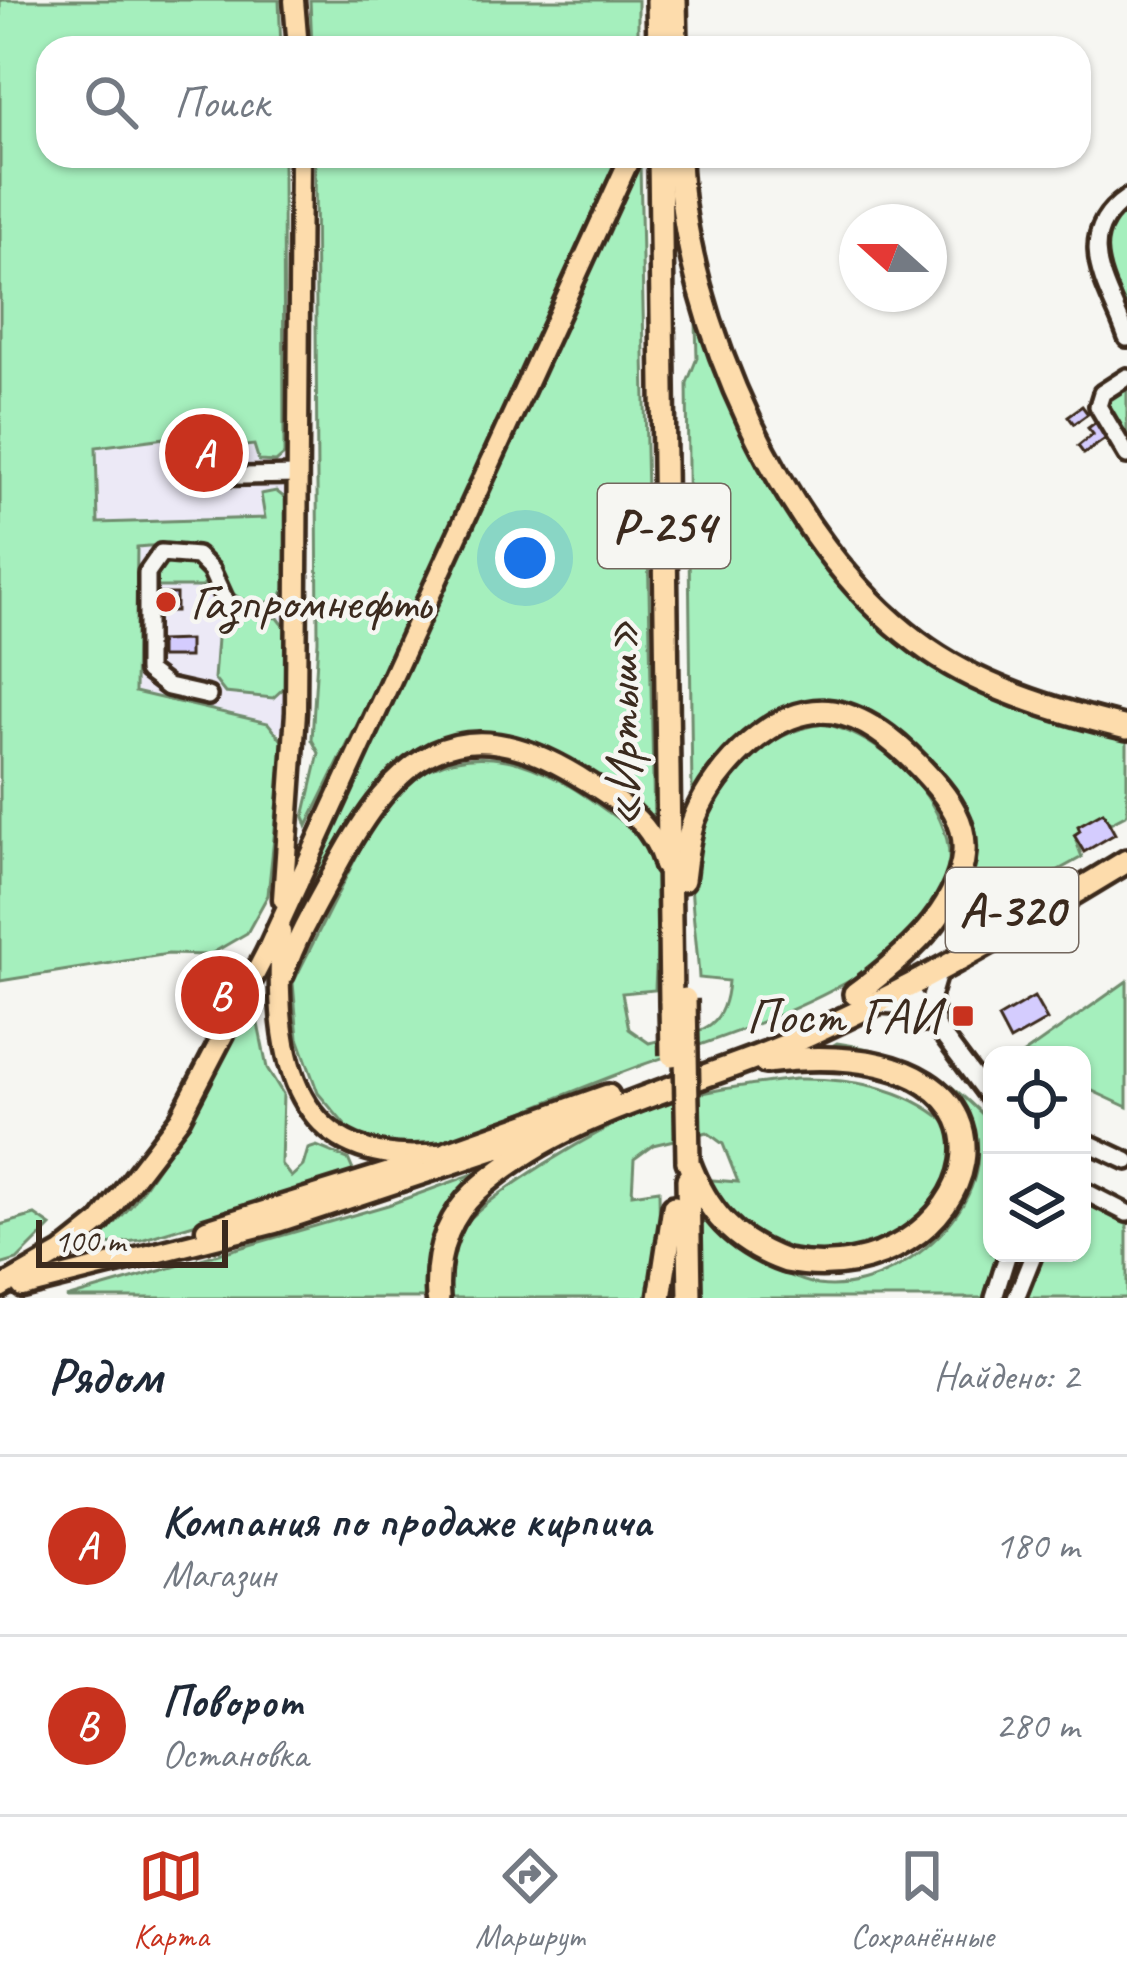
<!DOCTYPE html>
<html lang="ru">
<meta charset="utf-8">
<style>
:root{--surface:#fff;--page:#f6f6f7;--text:#1f2937;--muted:#747a83;--line:#e0e1e3;--accent:#c8321e}
body{margin:0;font-family:Caveat,sans-serif;background:var(--page);color:var(--text)}
.controls{position:absolute;right:36px;bottom:36px;display:grid;overflow:hidden;border-radius:24px;box-shadow:0 3px 9px #0004}
.controls button{width:108px;height:108px;display:grid;place-items:center;padding:0;border:0;border-bottom:3px solid var(--line);background:var(--surface);color:var(--text);font:60px sans-serif}
.compass{position:absolute;left:839px;top:204px;width:108px;height:108px;border-radius:50%;background:var(--surface);box-shadow:0 3px 9px #0004;rotate:291deg}
.scale{position:absolute;left:36px;bottom:30px;width:192px;box-sizing:border-box;padding-left:12px;border:6px solid #3b2a1e;border-top:0;font-size:33px;line-height:42px;white-space:nowrap;color:#3b2a1e;-webkit-text-stroke:9px #f6f6f2;paint-order:stroke}
.you{position:absolute;left:525px;top:558px;width:42px;height:42px;margin:-30px;border:9px solid #fff;border-radius:50%;background:#1a73e8;box-shadow:0 0 0 18px #1a73e833}
.badge{display:grid;place-items:center;width:78px;height:78px;border-radius:50%;background:var(--accent);color:#fff;font-size:39px;font-weight:700}
.pin{position:absolute;translate:-50% -50%;border:6px solid #fff;box-shadow:0 3px 12px #0006}
.list{margin:0;padding:0;list-style:none}
h2{display:flex;justify-content:space-between;align-items:center;height:156px;margin:0;padding:0 48px;font-size:51px}
h2 small{font-size:39px;font-weight:400;color:var(--muted)}
.list li{display:grid;grid-template-columns:78px 1fr auto;gap:36px;align-items:center;box-sizing:border-box;height:180px;padding:0 48px;border-top:3px solid var(--line)}
.list b{display:block;font-size:45px;white-space:nowrap}
.list p{margin:0;font-size:39px;white-space:nowrap;color:var(--muted)}
.list em{font-size:39px;font-style:normal;color:var(--muted)}
.icon{flex:none;width:66px;height:66px;fill:none;stroke:currentColor;stroke-width:2;stroke-linecap:round;stroke-linejoin:round}
.map{position:relative;flex:none;width:1127px;height:1298px;overflow:hidden}
.search{position:absolute;background:var(--surface);box-shadow:0 3px 9px #0004;left:36px;right:36px;top:36px;height:132px;display:flex;align-items:center;gap:30px;box-sizing:border-box;padding:0 42px;border-radius:36px;color:var(--muted);font-size:45px}
.sheet{height:516px;background:var(--surface)}
nav{display:flex;justify-content:space-around;align-items:center;box-sizing:border-box;height:168px;border-top:3px solid var(--line);background:var(--surface);font-size:33px;color:var(--muted)}
nav a{display:grid;justify-items:center;gap:6px}
nav .on{color:var(--accent)}
.map>svg:first-child{display:block}
</style>
<div class="map">
<svg width="1127" height="1298" viewBox="0 0 1127 1298">
<rect width="100%" height="100%" fill="#f6f6f2"/>
<filter id="ink" filterUnits="userSpaceOnUse"><feTurbulence type="fractalNoise" baseFrequency=".00833" numOctaves="2"/><feDisplacementMap in="SourceGraphic" scale="24" xChannelSelector="R" yChannelSelector="G"/><feConvolveMatrix kernelMatrix="1 2 1 2 8 2 1 2 1" color-interpolation-filters="sRGB"/></filter>
<g filter="url(#ink)">
<!-- built -->
<g fill="#ece9f6">
<polygon points="212,432 255,444 276,462 284,455 285,498 276,491 266,518 97,523 96,446"/>
<polygon points="137,546 198,552 241,599 283,594 286,588 284,743 280,732 135,692"/>
</g>
<!-- green -->
<g fill="#a5efbd" stroke="#708c6e" stroke-width="3">
<path d="M0 0H279L281 48H48V156H283L284 455 276 462 259 461 254 445 215 449 211 432 96 447 98 523 265 518 261 494 276 491 285 498 286 588C277 607 259 604 241 599 191 569 214 539 137 547L135 692 268 723 284 743 268 895 247 933 209 955 168 954 0 981Z"/>
<polygon points="310,0 638,0 638,48 312,48"/>
<polygon points="315,156 618,156 382,674 307,826 304,817 319,753 312,740 318,641"/>
<polygon points="640,164 654,826 539,748 430,748 389,770 307,897 302,894"/>
<polygon points="1127,200 1127,305 1114,300 1103,242 1118,203"/>
<path d="M696 322C734 434 821 596 922 661 982 700 1058 724 1127 741V814L1076 841 1082 857 993 906 944 925 973 850 927 766 816 703 692 795 687 383 697 358Z"/>
<polygon points="1127,384 1127,442 1103,400"/>
<polygon points="173,558 194,561 207,582 202,587 148,587 162,562"/>
<polygon points="237,614 278,618 288,631 286,686 273,698 225,693 214,679 218,625"/>
<path d="M825 724C872 735 920 775 940 820 1003 957 728 1034 642 1065 573 1090 506 1120 437 1146L407 1151 355 1137 318 1093 298 1038 293 983 383 803C455 731 529 753 604 809 622 822 647 838 654 861 665 899 656 951 655 990L622 993 629 1029 649 1043C695 1031 724 1037 728 981L699 978C697 936 687 886 693 845 701 788 769 728 825 724Z"/>
<polygon points="1127,981 1127,1107 1082,1086 1082,1055 1022,1055"/>
<polygon points="256,1014 267,1068 283,1094 281,1164 291,1177 303,1166 308,1149 317,1146 348,1159 355,1175 141,1240 93,1247 131,1206 173,1145 246,1015"/>
<path d="M837 1043C908 1054 940 1070 989 1121L992 1253H998L983 1298H700V1217C737 1247 770 1273 818 1285 914 1298 1041 1160 941 1094 911 1074 862 1067 828 1056L823 1051Z"/>
<path d="M795 1079C849 1078 904 1086 947 1123L958 1158 926 1226 823 1265 739 1230 700 1179 738 1182 723 1144 707 1132 653 1145 634 1159 632 1194 659 1190 660 1254 648 1298H445C447 1276 447 1254 457 1235 476 1199 609 1123 649 1108 696 1091 746 1085 795 1079Z"/>
<path d="M512 1160C455 1197 423 1224 426 1298H66L388 1205Z"/>
<polygon points="1082,1180 1127,1202 1127,1298 1012,1298 1030,1253 1082,1253"/>
<polygon points="35,1215 51,1226 17,1260 0,1265 0,1225"/>
</g>
<!-- building -->
<g fill="#d4ccfe" stroke="#3b2a1e" stroke-width="3">
<polygon points="1082,406 1088,414 1074,424 1068,416"/>
<polygon points="1096,422 1108,437 1084,454 1078,446 1093,434 1088,428"/>
<rect x="156" y="594" width="20" height="17"/>
<polygon points="189,640 189,657 160,657 160,641"/>
<polygon points="1103,812 1115,834 1084,852 1074,835 1080,831 1078,826"/>
<polygon points="1034,997 1047,1020 1010,1041 998,1018"/>
</g>
<g fill="none" stroke-linecap="round" stroke-linejoin="round">
<defs>
<g id="minor">
<path d="M1127 198C1068 238 1112 292 1127 338"/>
<polyline points="1127,377 1102,393 1098,406 1127,455"/>
<polyline points="195,477 298,475"/>
<polyline points="208,696 168,687 147,671 147,573 161,553 197,556 211,570 228,607"/>
<polyline points="905,985 992,1101"/>
<polyline points="876,1004 897,1005 924,1023"/>
<polyline points="936,1021 931,997 939,970"/>
<polyline points="1082,1140 1127,1161"/>
<polyline points="1082,1190 1127,1213"/>
<polyline points="994,1298 1008,1253"/>
<polyline points="1016,1298 1034,1253"/>
</g>
<g id="major">
<polyline points="294,0 298,48"/>
<polyline points="283,899 296,712 300,156"/>
<path d="M281 932C274 1057 290 1174 448 1153"/>
<path d="M284 974C297 936 318 901 337 866 395 758 457 702 578 776 615 799 653 820 664 866"/>
<polyline points="206,1229 415,1164"/>
<polyline points="22,1287 275,1223 552,1131"/>
<polyline points="0,1288 61,1253 100,1222 180,1118 266,953 631,156"/>
</g>
<g id="highway">
<polyline points="658,0 659,48"/>
<polyline points="675,0 676,48"/>
<polyline points="660,156 671,1002"/>
<path d="M679 156C683 317 785 544 917 642 976 687 1056 711 1127 728"/>
<path d="M683 880C686 859 687 837 695 817 715 768 776 703 833 712 872 718 906 751 930 778 949 799 966 823 964 852 959 913 900 960 855 994"/>
<polyline points="448,1153 608,1096"/>
<path d="M688 1161C707 1212 734 1242 786 1261 977 1298 1074 1026 765 1062"/>
<polyline points="688,1179 690,1298"/>
<path d="M438 1298C435 1257 446 1219 477 1190 564 1111 684 1089 789 1044 905 993 1019 927 1127 861"/>
<polyline points="660,1298 674,1207"/>
</g>
</defs>
<!-- minor casing -->
<use href="#minor" stroke="#3b2a1e" stroke-width="24"/>
<!-- major casing -->
<use href="#major" stroke="#3b2a1e" stroke-width="27"/>
<!-- highway casing -->
<use href="#highway" stroke="#3b2a1e" stroke-width="30"/>
<!-- minor -->
<use href="#minor" stroke="#f6f6f2" stroke-width="15"/>
<!-- major -->
<use href="#major" stroke="#fddcac" stroke-width="18"/>
<!-- highway -->
<use href="#highway" stroke="#fddcac" stroke-width="21"/>
<defs>
<g id="highway-bridge">
<polyline points="685,999 688,1161"/>
<polyline points="671,1002 672,1055"/>
</g>
</defs>
<!-- highway-bridge casing -->
<use href="#highway-bridge" stroke="#3b2a1e" stroke-width="30" stroke-linecap="butt"/>
<!-- highway-bridge -->
<use href="#highway-bridge" stroke="#fddcac" stroke-width="21"/>
</g>
</g>
<!-- markers -->
<g fill="#c8321e" stroke="#f6f6f2" stroke-width="4.5">
<circle cx="166" cy="602" r="12"/>
<rect x="951" y="1004" width="24" height="24" rx="6"/>
</g>
<g text-anchor="middle" dominant-baseline="central" stroke-width="9" stroke-linejoin="round" paint-order="stroke">
<!-- shield labels -->
<g fill="#f6f6f2" stroke="#73675e" stroke-width="3">
<rect x="598" y="484" width="132" height="84" rx="9"/>
<rect x="946" y="868" width="132" height="84" rx="9"/>
</g>
<g font-size="48" font-weight="bold" fill="#3b2a1e">
<text x="664" y="526">Р-254</text>
<text x="1012" y="910">А-320</text>
</g>
<!-- poi labels -->
<g font-size="51" fill="#3b2a1e" stroke="#f6f6f2" text-anchor="start">
<text x="190" y="602">Газпромнефть</text>
<text x="939" y="1016" text-anchor="end">Пост ГАИ</text>
</g>
<!-- street labels -->
<g font-size="51" fill="#3b2a1e" stroke="#f6f6f2">
<text transform="translate(622 724) rotate(-91)">«Иртыш»</text>
</g>
</g>
</svg>
<div class="controls">
<button><svg class="icon" aria-label="locate" viewBox="0 0 24 24"><circle cx="12" cy="12" r="6"/><path d="M12 2v4M12 18v4M2 12h4M18 12h4"/></svg></button>
<button><svg class="icon" aria-label="layers" viewBox="0 0 24 24"><path d="M12 4l9 5-9 5-9-5zM3 14l9 5 9-5"/></svg></button>
</div>
<svg class="compass" viewBox="-18 -18 36 36"><path d="M0-13l5 13h-10z" fill="#e53935"/><path d="M0 13l5-13h-10z" fill="#747a83"/></svg>
<div class="scale">100 m</div>
<div class="you"></div>
<div class="pin badge" style="left:204px;top:453px">A</div>
<div class="pin badge" style="left:220px;top:995px">B</div>
<div class="search"><svg class="icon" aria-label="search" viewBox="0 0 24 24"><circle cx="10" cy="10" r="6"/><path d="M15 15l6 6"/></svg>Поиск</div>
</div>
<section class="sheet">
<h2>Рядом<small>Найдено: 2</small></h2>
<ul class="list">
<li><span class="badge">A</span><div><b>Компания по продаже кирпича</b><p>Магазин</p></div><em>180 m</em></li>
<li><span class="badge">B</span><div><b>Поворот</b><p>Остановка</p></div><em>280 m</em></li>
</ul>
</section>
<nav>
<a class="on"><svg class="icon" aria-label="map" viewBox="0 0 24 24"><path d="M3 6l6-2 6 2 6-2v14l-6 2-6-2-6 2zM9 4v14M15 6v14"/></svg>Карта</a>
<a><svg class="icon" aria-label="directions" viewBox="0 0 24 24"><path d="M12 3l9 9-9 9-9-9zM9 14v-3h6M13 9l2 2-2 2"/></svg>Маршрут</a>
<a><svg class="icon" aria-label="saved" viewBox="0 0 24 24"><path d="M7 4h10v16l-5-4-5 4z"/></svg>Сохранённые</a>
</nav>
